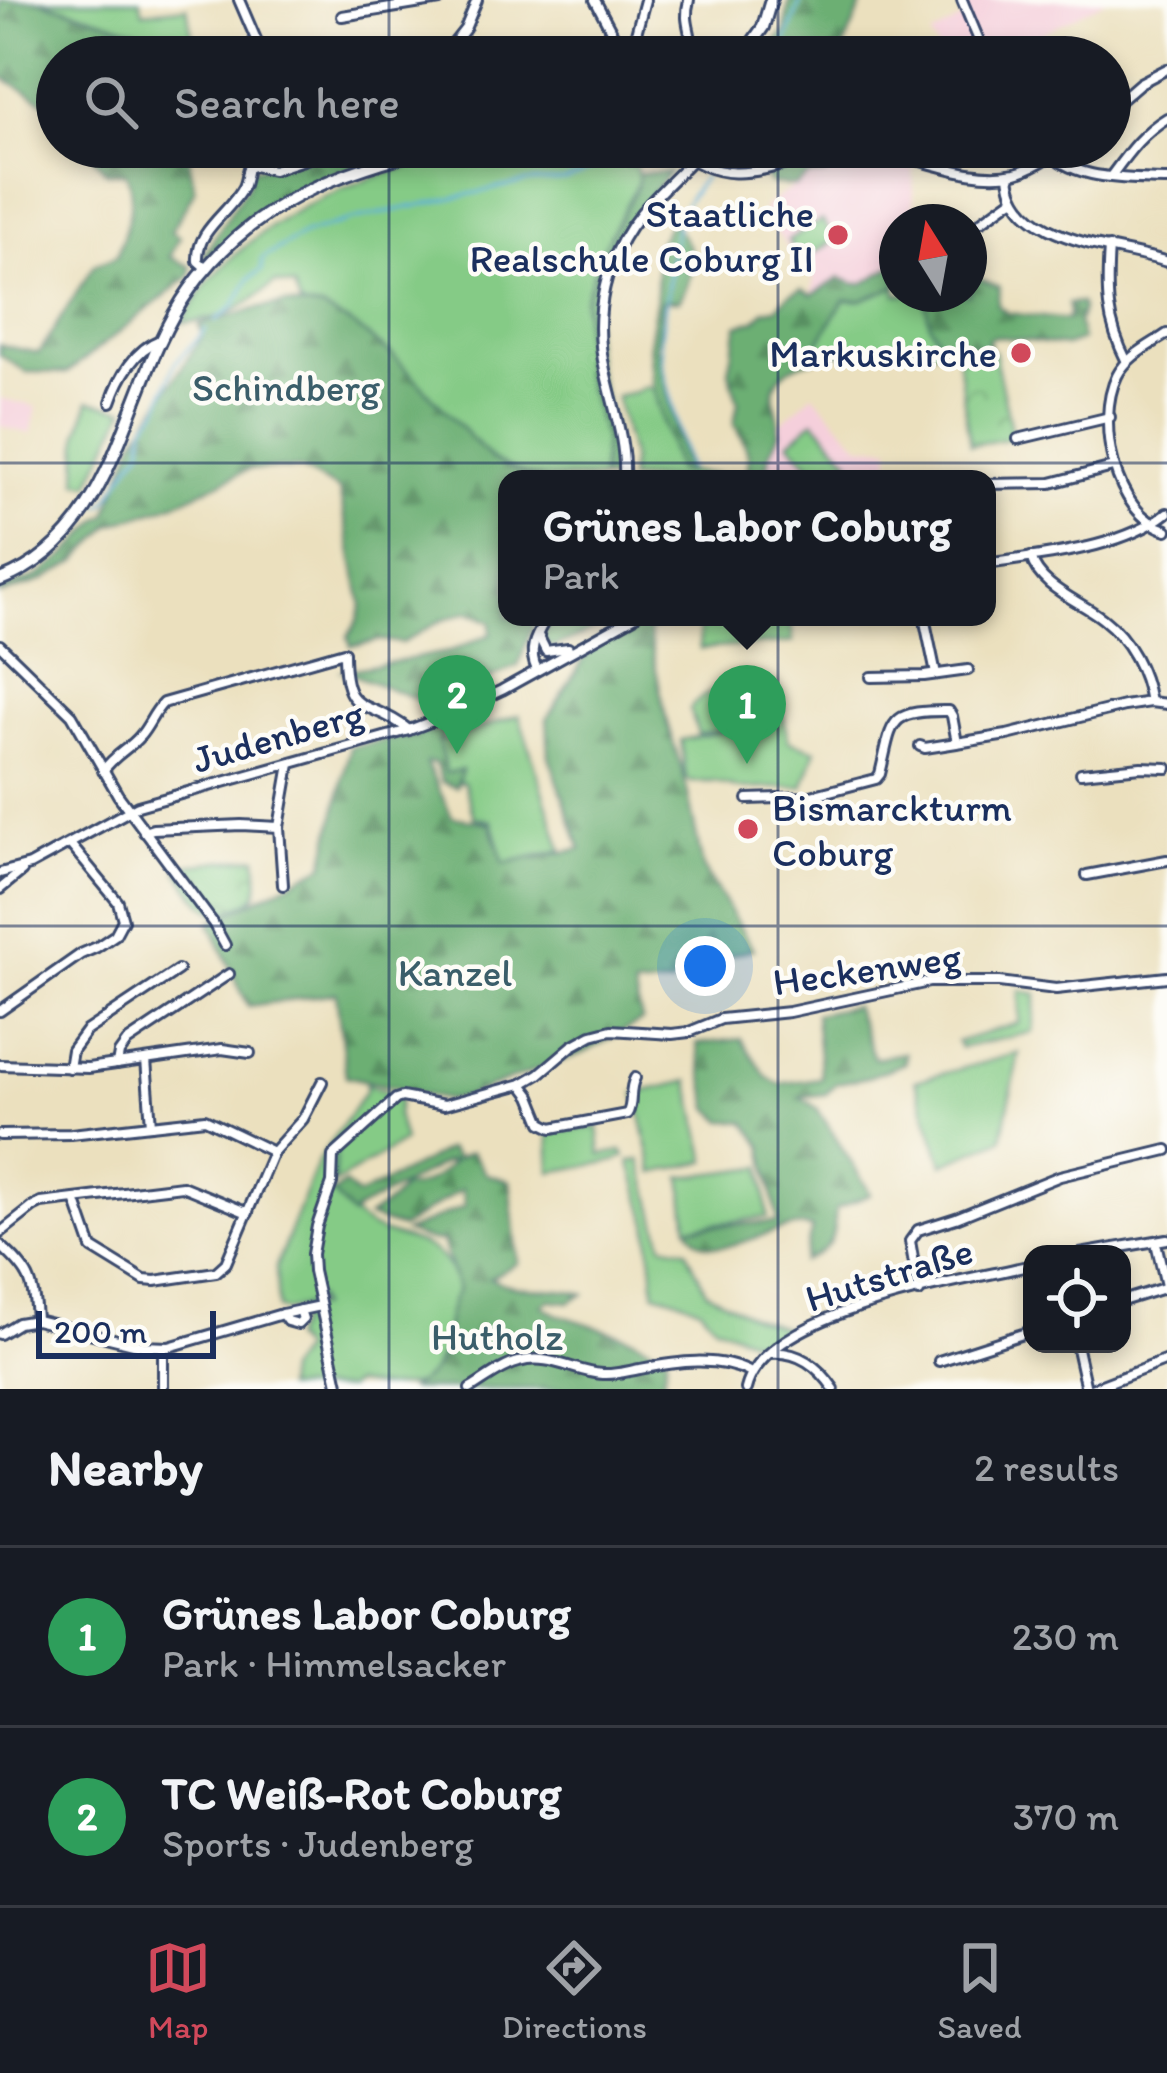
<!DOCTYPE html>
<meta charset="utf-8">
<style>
:root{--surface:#171b24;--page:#242831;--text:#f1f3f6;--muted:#9ea1a6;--line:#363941;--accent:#d1495b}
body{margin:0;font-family:Itim,sans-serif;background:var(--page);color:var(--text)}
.controls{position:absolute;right:36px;bottom:36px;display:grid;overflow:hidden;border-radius:24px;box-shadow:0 6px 18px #0003}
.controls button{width:108px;height:108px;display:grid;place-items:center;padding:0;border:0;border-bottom:3px solid var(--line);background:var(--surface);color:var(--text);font:60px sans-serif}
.compass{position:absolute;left:879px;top:204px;width:108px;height:108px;border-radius:50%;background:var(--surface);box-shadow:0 6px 18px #0003;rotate:349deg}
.scale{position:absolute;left:36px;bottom:30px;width:180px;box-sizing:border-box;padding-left:12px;border:6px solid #1b2f5e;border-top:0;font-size:33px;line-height:42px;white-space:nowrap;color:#1b2f5e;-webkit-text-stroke:9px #fdfcf7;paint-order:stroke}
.you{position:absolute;left:705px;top:966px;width:42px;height:42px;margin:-30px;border:9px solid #fff;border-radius:50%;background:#1a73e8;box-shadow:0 0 0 18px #1a73e833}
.badge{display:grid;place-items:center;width:78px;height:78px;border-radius:50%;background:var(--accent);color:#fff;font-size:39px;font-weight:700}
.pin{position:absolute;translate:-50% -99px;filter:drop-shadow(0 3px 6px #0008)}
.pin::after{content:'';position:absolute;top:63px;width:42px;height:36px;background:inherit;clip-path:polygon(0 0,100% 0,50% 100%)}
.popup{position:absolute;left:498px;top:470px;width:498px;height:156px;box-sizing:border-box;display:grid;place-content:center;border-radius:24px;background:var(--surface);filter:drop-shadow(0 3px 9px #0005);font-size:39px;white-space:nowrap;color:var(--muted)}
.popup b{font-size:45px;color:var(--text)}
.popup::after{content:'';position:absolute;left:50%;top:100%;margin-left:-24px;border:24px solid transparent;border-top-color:var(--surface)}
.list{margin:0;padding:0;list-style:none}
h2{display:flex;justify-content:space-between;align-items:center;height:156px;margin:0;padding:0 48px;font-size:51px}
h2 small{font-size:39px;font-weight:400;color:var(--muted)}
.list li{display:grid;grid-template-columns:78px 1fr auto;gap:36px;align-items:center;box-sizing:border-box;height:180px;padding:0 48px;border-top:3px solid var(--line)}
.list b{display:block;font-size:45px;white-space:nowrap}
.list p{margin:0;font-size:39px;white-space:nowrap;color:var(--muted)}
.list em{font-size:39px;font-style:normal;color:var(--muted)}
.icon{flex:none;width:66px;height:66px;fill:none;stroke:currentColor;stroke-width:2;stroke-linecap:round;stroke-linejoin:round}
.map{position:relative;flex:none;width:1167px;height:1389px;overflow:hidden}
.search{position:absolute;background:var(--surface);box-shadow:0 6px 18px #0003;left:36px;right:36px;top:36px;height:132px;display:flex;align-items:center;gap:30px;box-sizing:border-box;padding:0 42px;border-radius:66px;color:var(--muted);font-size:45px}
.sheet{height:516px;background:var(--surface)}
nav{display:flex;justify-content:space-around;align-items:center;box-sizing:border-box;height:168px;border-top:3px solid var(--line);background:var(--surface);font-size:33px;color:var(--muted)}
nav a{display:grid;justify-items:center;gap:6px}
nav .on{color:var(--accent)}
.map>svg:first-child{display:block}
</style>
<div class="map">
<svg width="1167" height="1389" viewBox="0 0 1167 1389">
<defs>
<pattern id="forest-firs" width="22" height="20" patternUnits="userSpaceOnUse" patternTransform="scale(3)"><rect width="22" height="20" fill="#6caf73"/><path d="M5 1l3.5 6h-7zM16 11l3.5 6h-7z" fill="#588f62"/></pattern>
<pattern id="park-crowns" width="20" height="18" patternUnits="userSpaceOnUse" patternTransform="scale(3)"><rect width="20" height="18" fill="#85cb86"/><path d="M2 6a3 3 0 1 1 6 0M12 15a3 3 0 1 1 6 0" fill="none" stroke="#6ca571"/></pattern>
</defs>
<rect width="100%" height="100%" fill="#fdfcf7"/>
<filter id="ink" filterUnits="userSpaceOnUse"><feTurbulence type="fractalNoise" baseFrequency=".00833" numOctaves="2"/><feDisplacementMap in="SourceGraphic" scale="24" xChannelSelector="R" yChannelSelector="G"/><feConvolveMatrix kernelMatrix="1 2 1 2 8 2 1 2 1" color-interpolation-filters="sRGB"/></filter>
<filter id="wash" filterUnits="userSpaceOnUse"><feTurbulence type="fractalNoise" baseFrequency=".004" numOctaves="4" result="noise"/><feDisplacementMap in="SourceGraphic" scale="48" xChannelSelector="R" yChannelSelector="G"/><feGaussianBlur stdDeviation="2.7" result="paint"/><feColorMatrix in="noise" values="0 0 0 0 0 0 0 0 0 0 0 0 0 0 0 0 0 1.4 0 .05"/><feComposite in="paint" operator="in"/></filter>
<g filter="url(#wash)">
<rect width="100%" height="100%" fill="#ebe0be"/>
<!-- built -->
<g fill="#f5cfdb">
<polygon points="959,0 1106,0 998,57 942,57 931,36 964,18"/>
<polygon points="855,155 913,165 914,222 897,222 897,263 865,283 855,284 840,278 812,295 814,282 810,262 797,267 792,254 765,216 763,208 808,176 819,176"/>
<polygon points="813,394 860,445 891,447 890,479 768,479 767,435"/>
<polygon points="0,398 37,407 31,434 0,426"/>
</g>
<!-- green -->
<g fill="#85cb86" stroke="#507d72" stroke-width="3">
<polygon points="40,0 140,0 143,12 187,7 196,57 182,57 160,38"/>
<path d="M493 147H659L626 161 628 166 634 163 640 179 601 251 584 301V375L604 438 601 479H544L529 476 492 460 393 355 353 325 323 309 306 307 300 303 294 287 275 283C240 310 227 319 182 323 192 308 201 290 213 277 289 193 386 170 493 147Z"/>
<polygon points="822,220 835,240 801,261 788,241"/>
<polygon points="897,286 897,294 924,294 930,325 936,336 934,340 826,353 817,352 816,347 844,300 861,300"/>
<polygon points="645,387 653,388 677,470 749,479 629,479 631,459 616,396 635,392"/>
<polygon points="89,401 125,409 90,484 78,482 79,434"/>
<polygon points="814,420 850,460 828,479 823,479 789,442"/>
<polygon points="552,617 621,617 554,647 547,644 543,637"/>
<polygon points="718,617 790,617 793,642 700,649 699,629"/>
<path d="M765 683 774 685 777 690 789 741 816 750 803 787 740 789 716 782H691L686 778 681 740 751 726 698 734 690 709C706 686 739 686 765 683Z"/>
<polygon points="519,715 562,850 504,863 492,821 474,817 464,783 449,782 434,748 439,742"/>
<polygon points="1020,990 1037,994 1033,1032 960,1048 957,1042 1019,1023"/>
<polygon points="1019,1053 1002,1139 943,1164 915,1081"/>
<polygon points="689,1081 707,1161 654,1173 636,1093"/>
<path d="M366 1084 400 1097 397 1115 404 1141 334 1184 336 1152 330 1190C344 1207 357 1222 379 1231 401 1240 430 1241 445 1261 449 1267 456 1280 457 1286 461 1305 439 1367 424 1381 407 1389 373 1389 353 1384L347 1389H284L286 1371 301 1351 291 1339 298 1324 300 1310 319 1307 316 1296 315 1303 285 1311 278 1309 276 1267 318 1161 366 1090Z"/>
<polygon points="598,1127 601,1155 622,1151 625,1156 615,1161 551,1172 549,1132"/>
<polygon points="641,1160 663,1244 686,1249 706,1291 753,1317 788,1329 765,1345 715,1325 701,1309 682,1300 655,1292 648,1222 630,1161"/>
<polygon points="762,1167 768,1217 688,1227 682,1177"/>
</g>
<!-- forest -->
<g fill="url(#forest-firs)" stroke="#446f68" stroke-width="3">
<polygon points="0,0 39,0 160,38 182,57 57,57 57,109 0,76"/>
<polygon points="789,0 864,0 840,57 766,57 770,47 785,32"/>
<path d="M86 147H191L187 149 195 190 171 231 180 237 170 257 191 267 190 276 67 373 26 372 0 355V345L39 353 94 265 117 256C125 228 138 201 126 173L106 172Z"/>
<path d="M699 147H737L736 154 744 160 778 155 793 147H830C782 160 745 182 696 157Z"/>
<path d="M387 150 401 152C322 173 263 199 207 260L204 254 250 181 248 177 251 169 325 155Z"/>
<polygon points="855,155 824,175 808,176 795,186 771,184 764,177 819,158"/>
<path d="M669 172C618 239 581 278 597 368 602 393 612 416 616 441 618 453 617 467 616 479H601L604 438 584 375V301L601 251 637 187 639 173Z"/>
<path d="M670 222C698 248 697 268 680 300L662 301 657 345 686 472 677 471 653 388 649 343 656 301 657 246Z"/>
<path d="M897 263V286L861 300H844L816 347 817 352 826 353 935 340 936 336 930 325 924 294H969V274L999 287 998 306 1008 313 1067 320 1069 316 1068 304 1080 303 1082 309 1078 323 1082 340 1065 346 995 336 988 339 990 346 946 345 935 351C899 352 802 347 779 378 766 396 783 416 779 434 778 439 773 446 771 451 767 460 768 469 768 479H751L747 473C752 451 743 442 734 423L738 402 729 371 738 325 756 320 765 310 776 308 789 295 802 289 812 295 840 278 855 284 865 283Z"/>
<polygon points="285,304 323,309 353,325 393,355 492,460 529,476 544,479 507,479 507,617 536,617 518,666 432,705 343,671 449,652 491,634 491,622 468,612 440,621 402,643 380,640 351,646 348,637 358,620 362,604 339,490 300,469 250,469 171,505 111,525 77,561 41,581 0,595 0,590 37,577 67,555 100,519 107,515 135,440 203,335 199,325 256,309"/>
<polygon points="652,617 679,617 648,630 667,723 684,776 703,867 753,949 700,963 670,985 634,988 642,1021 586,1052 463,1097 446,1100 346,1076 336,993 248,1006 210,923 324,865 350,747 446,729 439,742 446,773 462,770 456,787 442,782 435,763 426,763 452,817 490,823 504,863 581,849 549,756 547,719 583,660 604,636"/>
<path d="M854 1006 874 1058 905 1053V1063L868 1077 837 1083 826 1094 800 1097 817 1108 871 1194 836 1209C833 1240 833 1248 803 1261L812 1228C777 1216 710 1276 688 1227L778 1222 763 1146 746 1122 724 1121 710 1108 697 1044 741 1039 766 1076 779 1084 821 1078 815 1014Z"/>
<path d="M448 1149 457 1158 471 1152 486 1174 510 1181 518 1263 490 1278C520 1294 552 1285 584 1294L569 1302 550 1300 542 1305 556 1314 633 1338 667 1355 663 1380 673 1389H408C458 1364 436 1328 458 1289L442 1241H430L405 1232 465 1206 462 1189 401 1228 368 1217 392 1200 403 1187C423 1190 441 1174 454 1160L444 1163 357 1210 352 1216 333 1194 344 1184 358 1196Z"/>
</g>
<!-- park -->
<g fill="url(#park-crowns)" stroke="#507d72" stroke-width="3">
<polygon points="994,351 1013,438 970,445 958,359"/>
<path d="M257 857C260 900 262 895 223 914 201 909 191 889 178 871L187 865Z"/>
</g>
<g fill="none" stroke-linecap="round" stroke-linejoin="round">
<!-- stream -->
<g stroke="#5db0d9" stroke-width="3">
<polyline points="780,57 801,0"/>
<polyline points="713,163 724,147"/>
<polyline points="215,321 234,306 250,278 262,270 262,259 304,234 351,220 526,182 564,180 581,174 635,147"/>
<polyline points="688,469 663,365 661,338 675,233 686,202 704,177"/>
<polyline points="100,506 106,503 133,460 142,450 145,425 159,408 174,364 206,329"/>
</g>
</g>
</g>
<g filter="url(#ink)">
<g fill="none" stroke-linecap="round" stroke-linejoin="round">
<defs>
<g id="minor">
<polyline points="239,0 258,44 267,57"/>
<polyline points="595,0 625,57"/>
<path d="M689 0C682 25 695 34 691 57"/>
<polyline points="962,0 986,57"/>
<polyline points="342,16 440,0"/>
<polyline points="443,57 465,29 477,0"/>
<polyline points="618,57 635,37 645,0"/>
<polyline points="1110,109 1140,83 1167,69"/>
<path d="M676 147C736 203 793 149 860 150 911 150 963 184 1015 173 1032 169 1049 157 1064 147"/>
<path d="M1045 147C1070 182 1129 178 1167 180"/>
<path d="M1009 174C1012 244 1116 245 1167 262"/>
<path d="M1111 176C1128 153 1142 133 1167 118"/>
<polyline points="982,221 1014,198"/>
<path d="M1109 247C1106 292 1106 321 1127 362"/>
<path d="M206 268 198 261C196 229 231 212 243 187 246 181 246 174 248 168L254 166 273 170 327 152H359L388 147"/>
<path d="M1167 334C1149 346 1127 356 1117 376 1095 421 1114 515 1167 530"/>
<path d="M111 402C119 378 135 349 160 340"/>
<polyline points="1018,439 1110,417"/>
<path d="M624 479C626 441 613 407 605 370 592 315 605 257 641 213 657 194 675 178 692 160"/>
<polyline points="987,484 1051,483 1113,467"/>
<path d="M1031 557C1040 588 1079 600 1103 619 1129 639 1145 671 1150 702"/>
<path d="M987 564C1043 555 1122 549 1167 513"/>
<polyline points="924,617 936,674"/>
<polyline points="538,635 546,651 568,648"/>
<polyline points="0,645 72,715 118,795 213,923 225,945"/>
<path d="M537 670C527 649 536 636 547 617"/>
<polyline points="871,677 924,676 968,670"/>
<polyline points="920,746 925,748 1007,735 1124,706 1150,702 1167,704"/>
<path d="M103 771C116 753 128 750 140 736 149 726 153 713 163 703L344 652C344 721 368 696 409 730"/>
<polyline points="1081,773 1141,767 1167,768"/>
<path d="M748 799 807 797 876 779 880 774C893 722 886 710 949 711L952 716 957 743"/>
<polyline points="144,832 153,829 241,825 279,827"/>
<polyline points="0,873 30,865 138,806 409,730 451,714 502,690 634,617"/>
<polyline points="1087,875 1167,860"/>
<polyline points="283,885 279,827 290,764"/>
<polyline points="0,889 22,871"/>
<polyline points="0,1011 81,954 97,947 115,935 123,920 118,902 70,844"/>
<polyline points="117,1064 119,1053 127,1042 229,974"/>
<polyline points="0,1065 88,1068 222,1049 250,1053"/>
<polyline points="69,1068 72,1050 86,1031 178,970"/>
<path d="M522 1084 531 1096 542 1123 552 1128 627 1114C634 1104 628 1090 635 1078"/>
<polyline points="151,1125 205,1119 273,1152 303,1119 322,1082"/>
<polyline points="0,1135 71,1134 151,1125 146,1060"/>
<polyline points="75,1199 92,1248 144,1280 155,1281 216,1272 226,1263 273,1152"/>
<polyline points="0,1233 33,1207 41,1203 182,1186 248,1213"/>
<path d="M0 1245C29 1271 34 1280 36 1320"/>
<polyline points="1157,1247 1167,1290"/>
<polyline points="1080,1254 1167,1239"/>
<polyline points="919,1292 910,1241 918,1230 956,1218 1060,1176 1167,1150"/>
<polyline points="1122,1301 1167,1287"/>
<polyline points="282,1314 287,1321 298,1324 303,1319 300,1310"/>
<polyline points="0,1334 18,1323 36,1320 142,1346 169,1347 282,1314 320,1306"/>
<polyline points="1076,1344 1086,1389"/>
<path d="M771 1353C799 1351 818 1366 834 1389"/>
<polyline points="939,1361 1032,1331"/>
<polyline points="163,1389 163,1347"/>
<polyline points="339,1389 313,1271 312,1254 317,1226 332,1183 333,1156 396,1099 402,1097 444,1105 522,1084 539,1074 572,1046 592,1035 611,1030 672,1034 689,1032 721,1019 789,1012 929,982 999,982 1056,989 1167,977"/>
<path d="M470 1389C485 1380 502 1366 519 1362 549 1353 574 1372 602 1374 615 1375 628 1371 640 1369 676 1362 717 1355 751 1373"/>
<path d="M746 1389C766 1309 961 1282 1032 1265"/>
<polyline points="1091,1389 1167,1360"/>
</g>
<g id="major">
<polyline points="742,57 763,27 771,0"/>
<path d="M0 580C121 534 122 383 190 289 252 202 338 172 438 147"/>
</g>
</defs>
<!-- minor casing -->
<use href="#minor" stroke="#3a4a6c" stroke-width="14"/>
<!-- major casing -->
<use href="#major" stroke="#3a4a6c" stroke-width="16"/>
<!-- minor -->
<use href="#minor" stroke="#fff" stroke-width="8"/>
<!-- major -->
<use href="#major" stroke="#fff" stroke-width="10"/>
</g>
</g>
<!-- grid -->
<path fill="none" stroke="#1b2f5e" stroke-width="3" stroke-opacity="0.55" d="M389 0V57M778 0V57M389 147V1389M778 147V1389M0 463H1167M0 926H1167"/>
<!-- markers -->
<g fill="#d1495b" stroke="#fdfcf7" stroke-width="4.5">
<circle cx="838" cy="235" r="12"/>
<circle cx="1021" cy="353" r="12"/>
<circle cx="748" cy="829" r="12"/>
</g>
<g text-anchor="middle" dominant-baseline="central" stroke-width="9" stroke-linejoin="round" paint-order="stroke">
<!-- poi labels -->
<g font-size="39" fill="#1b2f5e" stroke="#fdfcf7" text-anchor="end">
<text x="814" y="213">Staatliche<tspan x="814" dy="45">Realschule Coburg II</tspan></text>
<text x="997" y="353">Markuskirche</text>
<text x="772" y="807" text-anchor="start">Bismarckturm<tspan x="772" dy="45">Coburg</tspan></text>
</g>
<!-- park labels -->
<g font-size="39" fill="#3b5e6a" stroke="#fdfcf7">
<text x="286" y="387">Schindberg</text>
<text x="455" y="972">Kanzel</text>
<text x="497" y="1336">Hutholz</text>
</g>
<!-- street labels -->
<g font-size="39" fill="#1b2f5e" stroke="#fdfcf7">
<text transform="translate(278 736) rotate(-16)">Judenberg</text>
<text transform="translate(867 969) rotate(-8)">Heckenweg</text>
<text transform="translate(889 1274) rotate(-17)">Hutstraße</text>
</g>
</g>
</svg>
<div class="controls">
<button><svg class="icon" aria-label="locate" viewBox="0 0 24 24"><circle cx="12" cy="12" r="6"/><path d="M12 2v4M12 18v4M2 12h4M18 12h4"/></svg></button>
</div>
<svg class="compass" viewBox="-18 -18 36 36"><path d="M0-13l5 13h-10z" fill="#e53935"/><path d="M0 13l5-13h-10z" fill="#9ea1a6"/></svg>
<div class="scale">200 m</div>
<div class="you"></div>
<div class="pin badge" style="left:747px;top:764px;background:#2e9e5b">1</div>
<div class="popup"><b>Grünes Labor Coburg</b>Park</div>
<div class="pin badge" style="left:457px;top:754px;background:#2e9e5b">2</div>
<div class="search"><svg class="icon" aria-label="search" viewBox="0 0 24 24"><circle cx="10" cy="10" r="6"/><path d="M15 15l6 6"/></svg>Search here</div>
</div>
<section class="sheet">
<h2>Nearby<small>2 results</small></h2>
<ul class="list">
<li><span class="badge" style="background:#2e9e5b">1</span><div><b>Grünes Labor Coburg</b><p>Park · Himmelsacker</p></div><em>230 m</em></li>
<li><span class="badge" style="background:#2e9e5b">2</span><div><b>TC Weiß-Rot Coburg</b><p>Sports · Judenberg</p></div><em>370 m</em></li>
</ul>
</section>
<nav>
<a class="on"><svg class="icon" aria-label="map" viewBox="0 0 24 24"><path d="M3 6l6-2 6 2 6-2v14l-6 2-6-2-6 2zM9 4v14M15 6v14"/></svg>Map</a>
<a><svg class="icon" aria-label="directions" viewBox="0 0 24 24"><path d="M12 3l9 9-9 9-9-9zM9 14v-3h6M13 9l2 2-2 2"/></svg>Directions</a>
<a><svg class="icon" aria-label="saved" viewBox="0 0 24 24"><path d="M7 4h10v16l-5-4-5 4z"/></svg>Saved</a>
</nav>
